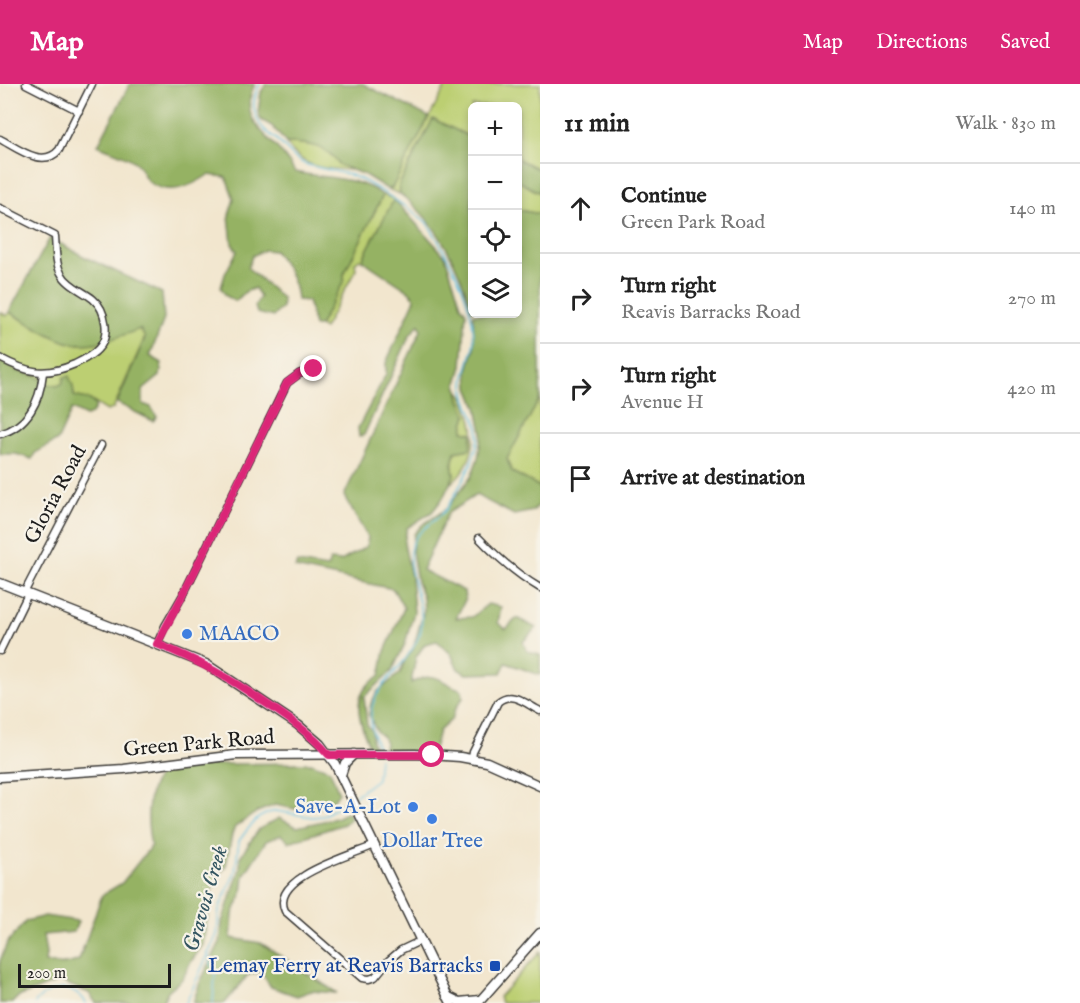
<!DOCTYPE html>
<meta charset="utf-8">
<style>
:root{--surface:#fff;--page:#f6f6f6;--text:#222;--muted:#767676;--line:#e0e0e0;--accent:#db2777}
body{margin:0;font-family:"IM FELL English",serif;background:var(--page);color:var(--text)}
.controls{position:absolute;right:18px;top:18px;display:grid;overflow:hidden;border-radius:9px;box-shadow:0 3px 9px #0003}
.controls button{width:54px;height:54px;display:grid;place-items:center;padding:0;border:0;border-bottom:2px solid var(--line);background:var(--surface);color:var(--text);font:30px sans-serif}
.scale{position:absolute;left:18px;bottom:15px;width:153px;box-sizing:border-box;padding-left:6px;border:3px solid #1c1c1c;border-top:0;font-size:16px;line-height:21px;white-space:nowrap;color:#1c1c1c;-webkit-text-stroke:4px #f7f3e8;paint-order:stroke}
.stop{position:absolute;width:18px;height:18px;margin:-14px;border:4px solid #db2777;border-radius:50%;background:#fff}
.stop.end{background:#db2777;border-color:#fff;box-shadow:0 2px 6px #0008}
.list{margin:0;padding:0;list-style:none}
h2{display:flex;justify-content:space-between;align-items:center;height:78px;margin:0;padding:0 24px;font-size:26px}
h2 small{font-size:20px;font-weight:400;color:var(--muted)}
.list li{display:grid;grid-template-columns:39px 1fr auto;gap:18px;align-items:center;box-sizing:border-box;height:90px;padding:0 24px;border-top:2px solid var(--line)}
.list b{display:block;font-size:22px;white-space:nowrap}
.list p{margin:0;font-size:20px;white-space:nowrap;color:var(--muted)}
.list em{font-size:20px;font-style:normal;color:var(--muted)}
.icon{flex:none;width:33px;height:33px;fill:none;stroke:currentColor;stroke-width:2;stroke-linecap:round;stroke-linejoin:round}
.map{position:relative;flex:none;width:540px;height:919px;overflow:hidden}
header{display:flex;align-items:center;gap:36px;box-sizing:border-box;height:84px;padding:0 30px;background:var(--accent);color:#fff}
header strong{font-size:28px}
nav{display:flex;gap:33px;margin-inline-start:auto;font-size:21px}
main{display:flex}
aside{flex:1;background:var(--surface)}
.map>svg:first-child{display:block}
</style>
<header>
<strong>Map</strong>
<nav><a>Map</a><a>Directions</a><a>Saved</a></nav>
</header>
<main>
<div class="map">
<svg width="540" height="919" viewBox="0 0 540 919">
<rect width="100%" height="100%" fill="#f7f3e8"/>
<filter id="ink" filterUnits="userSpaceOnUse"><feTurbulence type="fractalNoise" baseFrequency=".0167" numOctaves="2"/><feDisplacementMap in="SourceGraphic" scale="12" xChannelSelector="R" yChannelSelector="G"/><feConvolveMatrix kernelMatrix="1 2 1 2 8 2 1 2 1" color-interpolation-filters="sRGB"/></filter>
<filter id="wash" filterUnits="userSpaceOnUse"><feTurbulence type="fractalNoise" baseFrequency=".008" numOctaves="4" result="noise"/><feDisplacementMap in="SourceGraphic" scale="24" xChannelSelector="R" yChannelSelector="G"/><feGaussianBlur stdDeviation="1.35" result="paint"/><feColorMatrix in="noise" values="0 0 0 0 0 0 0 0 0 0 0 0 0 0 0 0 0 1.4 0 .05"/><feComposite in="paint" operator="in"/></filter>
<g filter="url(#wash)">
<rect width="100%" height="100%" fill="#f2e6ce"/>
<!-- green -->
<g fill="#bccf72" stroke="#6c7647" stroke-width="1.5">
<polygon points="447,0 540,0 540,86 518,75 518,22 472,22 472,54 433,35 399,101 400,110 387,105 392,103"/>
<path d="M286 59C300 59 324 60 334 71 343 82 337 80 352 86 323 85 303 85 286 59Z"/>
<polygon points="518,97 540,109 540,130 518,126"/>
<polygon points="383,111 394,115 362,176 359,175 355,179 356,185 324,245 319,242 344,197 344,190"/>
<path d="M0 228 7 232 9 228C26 237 50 253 67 258 87 265 121 252 139 245L145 253 113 325 107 327 90 316 74 312 73 302 62 300 57 302 47 300 36 292 16 287 4 278 0 279Z"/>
<path d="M458 304C478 338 483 372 450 400L454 391C449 370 459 364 472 349L463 347 464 340 467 331 460 316Z"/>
<polygon points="540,314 540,403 512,388 507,375"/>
<polygon points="540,868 540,919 501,919 499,913"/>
</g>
<!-- forest -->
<g fill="#95b264" stroke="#586740" stroke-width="1.5">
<path d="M130 0H255C236 38 269 49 287 76 290 79 292 84 295 88 326 95 357 92 383 111L344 190V197L319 242H314L308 217 297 216C296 198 286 180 274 167L264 166 252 172 248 184 282 214V223L273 233 257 229 255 222 260 213 255 204 245 208 236 217 226 212 221 204 225 190 237 167 232 160 229 131 234 115 226 93 208 91C192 102 169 112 150 99 144 95 142 85 137 80 130 72 108 66 98 61Z"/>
<path d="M266 0H363L429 33 392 104 387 105 365 91 339 81C329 62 307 59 286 59L272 42 261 36 258 28 261 8Z"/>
<path d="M433 35 472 54V227C459 183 439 139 400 110L399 101Z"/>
<polygon points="518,75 540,86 540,109 518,97"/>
<path d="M394 115 445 172 461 221 466 228 462 282 457 299 460 316 467 331 464 340 463 347 472 349 470 365 455 368 452 380 454 391 443 414 432 428 407 444 404 459 411 493 414 528 405 560 392 587 364 613 367 641 372 646V658L377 668 371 667C360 638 347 610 380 592L385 567 404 524 393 505 295 484 297 479 327 484 330 476 341 477 366 463 368 454 344 412 421 246 419 240 410 251 364 351 359 353 358 344 386 290V279L415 215 410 208 362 176Z"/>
<path d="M518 126 540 130V314L507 375 512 388 540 403V420L533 427 514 431 476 411 448 429 422 486 464 507 465 516 456 534 472 533 488 520 501 523 498 539 506 545 517 534 536 544 523 558 527 567 540 571V591L506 579 501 589 466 590 458 585 451 570 437 557 425 560 416 573 411 599C440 585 437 598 462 606L463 614 455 625 452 635 439 647 433 668H383L385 659 383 653 377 648 369 631 371 619 378 607 400 589 405 576 413 565 424 526 423 513 417 498 412 467 414 450 422 441 446 425 471 393 478 374 482 348 477 323 469 304 468 286 474 265 473 230H518Z"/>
<path d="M50 154 85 173 162 209 164 235 150 272 162 279 160 292 143 306V320L151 323 157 333 153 337 117 319 145 254 140 245C119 253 89 265 67 258 50 253 26 237 9 228Z"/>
<polygon points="3,278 16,287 36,292 47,300 57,302 62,300 64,293 69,292 73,302 74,312 90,316 96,322 92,330 86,332 72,325 58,356 35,369 32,375 16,370 0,370 0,279"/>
<path d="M311 679 330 686 339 709 328 722 295 725 275 721 257 728 235 743 232 750 226 782 216 796 211 811 203 861 190 879 183 894 168 907 162 919H96L89 909 60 897 18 913 12 919H0V877L7 859 26 837 45 832 78 837 74 848 43 851 46 870 45 878C57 882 68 881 79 876L102 811 122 799 151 762C146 736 145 706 163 685L225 680Z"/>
<polygon points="347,728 351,734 344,740 289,758 281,751 266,757 244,791 242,809 233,830 231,854 261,859 337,909 311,907 297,912 271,903 261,888 248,891 225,919 193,919 200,898 220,858 222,838 240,785 240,773 259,745 279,734 297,743 336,734"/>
</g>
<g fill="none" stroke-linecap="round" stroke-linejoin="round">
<!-- stream -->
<g stroke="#61bfe0" stroke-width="1.5">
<path d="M260 0C251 15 252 32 264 45 268 50 274 52 278 57 287 65 294 76 305 80 323 86 341 87 358 94 377 103 394 115 412 127 416 131 422 134 426 138 430 142 433 149 436 153 451 179 466 206 472 236 473 244 475 255 473 263 471 276 464 288 464 302 464 317 473 327 477 340 484 364 459 404 447 424 436 440 413 445 410 468 407 493 429 529 419 552 399 599 352 605 379 666"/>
<polyline points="355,712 377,695 379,674"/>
<polyline points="207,868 215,890 213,919"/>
<path d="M35 919C49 902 74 899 86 919"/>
<polyline points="186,919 217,850 219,825 235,788 239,757 247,746 258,734 268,729 276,727 312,733 323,732 348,716"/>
</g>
</g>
</g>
<g filter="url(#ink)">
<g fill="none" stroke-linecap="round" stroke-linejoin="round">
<defs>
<g id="street">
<polyline points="26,0 79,27"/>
<path d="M0 55C17 64 43 85 59 66L92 0"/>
<path d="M0 124 55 152C56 163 55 179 61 189 67 201 83 207 93 215 106 226 111 252 98 265 92 272 83 276 75 280 45 293 28 289 0 274"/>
<path d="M0 350C28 342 40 317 43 289"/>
<path d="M479 454C498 474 516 490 540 504"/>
<polyline points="24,509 101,361"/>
<polyline points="157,560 165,542 183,511 287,299 299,290 314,284"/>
<polyline points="0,567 28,510"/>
<path d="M472 674 473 668 498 618C512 606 526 620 540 627"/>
<path d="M375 761C353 771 269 793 285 827L362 894 369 895 375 893 388 877 401 866 422 856"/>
</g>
<g id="secondary">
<polyline points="0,499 206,580 298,641 320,660 335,680 451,919"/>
<polyline points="341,691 345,679 354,670"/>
<polyline points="0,693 124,685 236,671 415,670 460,673 487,678 540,702"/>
<polyline points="447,912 459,918 480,916"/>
<polyline points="478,919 540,849"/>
</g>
</defs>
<!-- street casing -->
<use href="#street" stroke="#3c3a37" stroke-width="9"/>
<!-- secondary casing -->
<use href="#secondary" stroke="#3c3a37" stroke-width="11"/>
<!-- street -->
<use href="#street" stroke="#fff" stroke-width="6"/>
<!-- secondary -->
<use href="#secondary" stroke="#fff" stroke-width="8"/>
</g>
</g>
<g fill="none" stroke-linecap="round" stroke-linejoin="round" filter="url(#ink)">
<!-- route -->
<path stroke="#db2777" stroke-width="8" d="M314 285 299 290 287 299 183 511 157 560C200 577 229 594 267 620 290 635 311 650 329 671H432"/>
</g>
<!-- markers -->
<g fill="#3f7fe0" stroke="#f7f3e8" stroke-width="2">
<circle cx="187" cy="550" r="6"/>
<circle cx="413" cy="723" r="6"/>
<circle cx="432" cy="735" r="6"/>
</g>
<rect fill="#1a4fb4" stroke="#f7f3e8" stroke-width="2" x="489" y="876" width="12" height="12" rx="3"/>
<g text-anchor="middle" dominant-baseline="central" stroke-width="4.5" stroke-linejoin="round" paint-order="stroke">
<!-- street labels -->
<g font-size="21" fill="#1c1c1c" stroke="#f7f3e8">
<text transform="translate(56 411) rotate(-62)">Gloria Road</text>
<text transform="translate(199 660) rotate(-5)">Green Park Road</text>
</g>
<!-- shop labels -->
<g font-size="21" fill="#366cbe" stroke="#f7f3e8" text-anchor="start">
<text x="199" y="550">MAACO</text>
<text x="401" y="723" text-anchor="end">Save-A-Lot</text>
<text x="432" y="757" text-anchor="middle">Dollar Tree</text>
</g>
<!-- transit labels -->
<g font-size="21" fill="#164399" stroke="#f7f3e8" text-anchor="end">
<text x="483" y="882">Lemay Ferry at Reavis Barracks</text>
</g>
<!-- water labels -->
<g font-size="22" font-style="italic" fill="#345561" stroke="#f7f3e8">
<text transform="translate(206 815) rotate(-74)">Gravois Creek</text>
</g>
</g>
</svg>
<div class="controls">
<button>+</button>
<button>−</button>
<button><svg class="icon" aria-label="locate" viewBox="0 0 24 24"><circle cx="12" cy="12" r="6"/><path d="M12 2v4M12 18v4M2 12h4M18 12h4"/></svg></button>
<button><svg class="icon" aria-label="layers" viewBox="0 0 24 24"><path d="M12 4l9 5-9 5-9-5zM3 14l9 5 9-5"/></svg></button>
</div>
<div class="scale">200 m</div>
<div class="stop" style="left:432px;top:671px"></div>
<div class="stop end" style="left:314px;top:285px"></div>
</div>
<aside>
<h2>11 min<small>Walk · 830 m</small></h2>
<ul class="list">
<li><svg class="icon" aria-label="ahead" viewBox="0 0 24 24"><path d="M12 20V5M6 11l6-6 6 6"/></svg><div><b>Continue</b><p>Green Park Road</p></div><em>140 m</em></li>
<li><svg class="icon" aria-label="right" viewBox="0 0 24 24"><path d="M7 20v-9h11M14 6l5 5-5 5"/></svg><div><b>Turn right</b><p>Reavis Barracks Road</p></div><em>270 m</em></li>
<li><svg class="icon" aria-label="right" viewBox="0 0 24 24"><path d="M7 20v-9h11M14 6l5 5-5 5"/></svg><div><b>Turn right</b><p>Avenue H</p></div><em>420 m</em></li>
<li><svg class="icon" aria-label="arrive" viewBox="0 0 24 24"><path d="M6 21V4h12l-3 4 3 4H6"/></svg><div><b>Arrive at destination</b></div></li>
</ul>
</aside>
</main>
